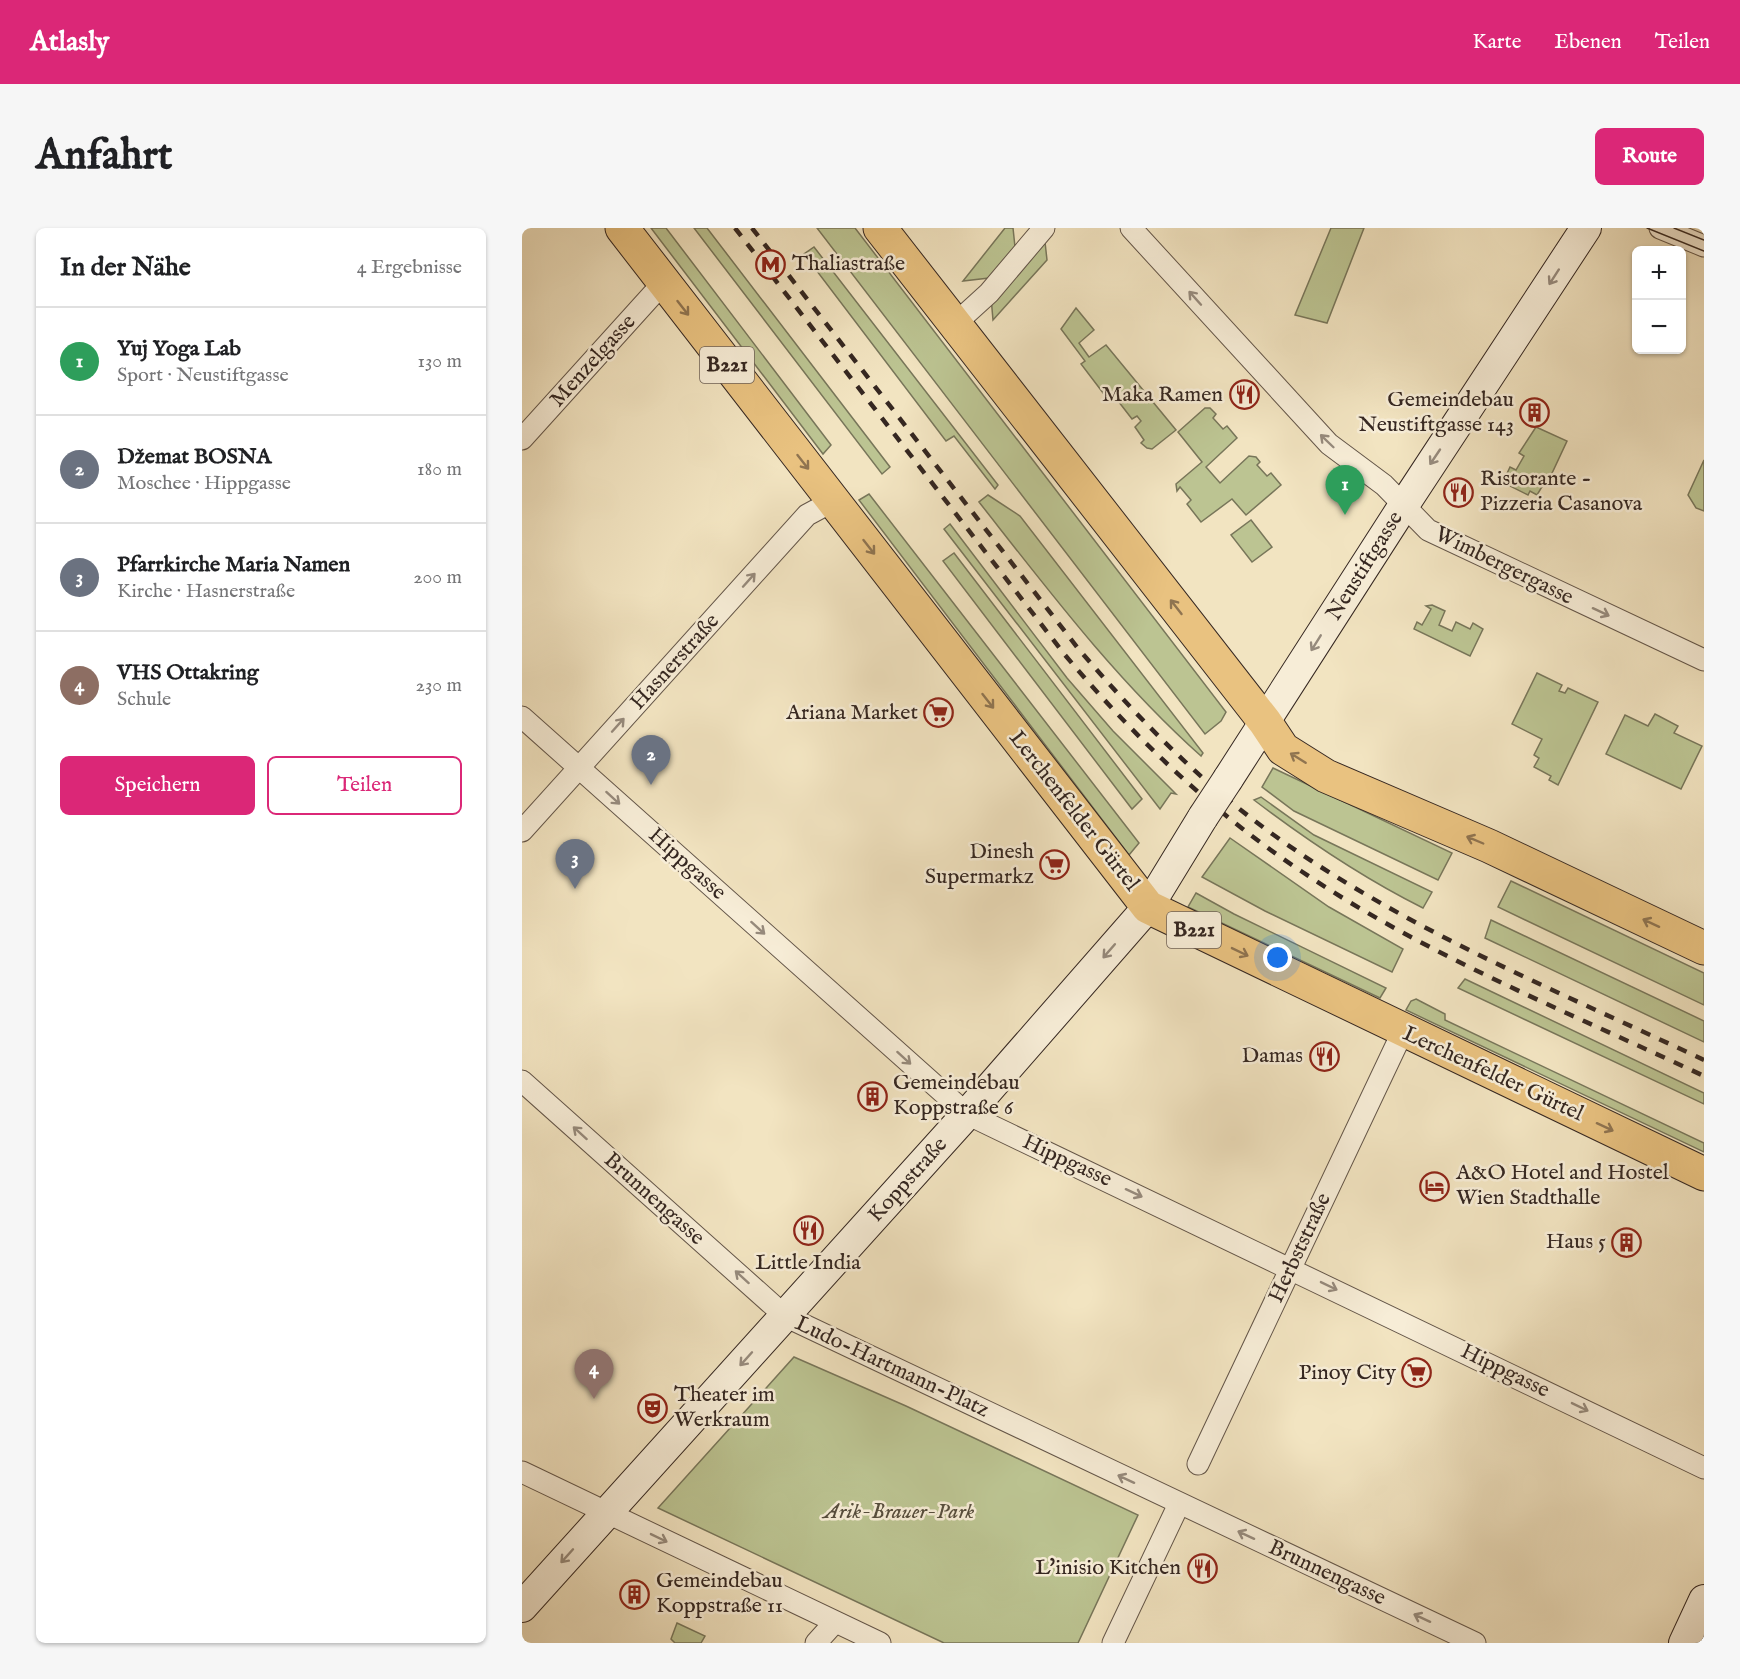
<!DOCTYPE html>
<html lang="de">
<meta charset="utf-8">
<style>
:root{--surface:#fff;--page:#f6f6f6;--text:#202124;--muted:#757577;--line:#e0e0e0;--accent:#db2777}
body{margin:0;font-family:"IM FELL English",serif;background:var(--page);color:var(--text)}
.controls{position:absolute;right:18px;top:18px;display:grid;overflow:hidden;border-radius:9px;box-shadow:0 2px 4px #0004}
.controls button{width:54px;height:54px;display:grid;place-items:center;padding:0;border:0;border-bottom:2px solid var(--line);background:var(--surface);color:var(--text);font:30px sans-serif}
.you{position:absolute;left:756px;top:730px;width:21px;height:21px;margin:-15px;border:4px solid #fff;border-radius:50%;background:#1a73e8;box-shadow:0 0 0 9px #1a73e833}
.badge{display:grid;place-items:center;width:39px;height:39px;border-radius:50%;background:var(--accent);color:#fff;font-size:20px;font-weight:700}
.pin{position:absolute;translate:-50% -50px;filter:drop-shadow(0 2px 3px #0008)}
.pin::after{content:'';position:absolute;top:32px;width:21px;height:18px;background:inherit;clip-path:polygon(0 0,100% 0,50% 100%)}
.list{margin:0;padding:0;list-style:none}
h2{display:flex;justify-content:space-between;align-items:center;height:78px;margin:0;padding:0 24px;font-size:26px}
h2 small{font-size:20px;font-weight:400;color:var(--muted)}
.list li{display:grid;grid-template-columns:39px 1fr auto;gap:18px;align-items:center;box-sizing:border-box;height:108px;padding:0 24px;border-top:2px solid var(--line)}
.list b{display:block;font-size:22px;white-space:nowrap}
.list p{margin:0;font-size:20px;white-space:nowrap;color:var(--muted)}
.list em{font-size:20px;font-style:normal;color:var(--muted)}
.actions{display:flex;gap:12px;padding:18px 24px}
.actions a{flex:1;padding:14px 0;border:2px solid var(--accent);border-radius:9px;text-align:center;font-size:21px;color:var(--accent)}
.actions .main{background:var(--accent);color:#fff}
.map{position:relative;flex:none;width:1182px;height:1415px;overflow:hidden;border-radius:9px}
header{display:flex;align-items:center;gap:36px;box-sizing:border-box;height:84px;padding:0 30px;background:var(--accent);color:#fff}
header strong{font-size:28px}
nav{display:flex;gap:33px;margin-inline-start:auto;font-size:21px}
.intro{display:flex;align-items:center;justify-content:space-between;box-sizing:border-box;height:144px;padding:0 36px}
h1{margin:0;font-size:42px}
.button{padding:15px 27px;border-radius:9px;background:var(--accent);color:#fff;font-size:21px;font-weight:700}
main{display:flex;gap:36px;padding:0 36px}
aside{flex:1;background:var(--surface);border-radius:9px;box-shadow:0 2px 4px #0004}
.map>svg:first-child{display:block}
</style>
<header>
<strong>Atlasly</strong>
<nav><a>Karte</a><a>Ebenen</a><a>Teilen</a></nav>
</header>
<div class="intro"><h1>Anfahrt</h1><a class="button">Route</a></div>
<main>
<aside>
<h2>In der Nähe<small>4 Ergebnisse</small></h2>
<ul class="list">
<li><span class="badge" style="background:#2e9e5b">1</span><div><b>Yuj Yoga Lab</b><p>Sport · Neustiftgasse</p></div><em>130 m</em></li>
<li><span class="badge" style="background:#6b7280">2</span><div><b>Džemat BOSNA</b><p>Moschee · Hippgasse</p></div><em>180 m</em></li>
<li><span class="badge" style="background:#6b7280">3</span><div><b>Pfarrkirche Maria Namen</b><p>Kirche · Hasnerstraße</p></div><em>200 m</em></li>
<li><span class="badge" style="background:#8d6e63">4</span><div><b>VHS Ottakring</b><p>Schule</p></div><em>230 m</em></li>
</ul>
<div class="actions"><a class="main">Speichern</a><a>Teilen</a></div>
</aside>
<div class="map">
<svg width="1182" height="1415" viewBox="0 0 1182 1415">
<rect width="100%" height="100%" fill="#f2e4c1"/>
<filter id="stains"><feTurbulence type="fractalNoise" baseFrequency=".00333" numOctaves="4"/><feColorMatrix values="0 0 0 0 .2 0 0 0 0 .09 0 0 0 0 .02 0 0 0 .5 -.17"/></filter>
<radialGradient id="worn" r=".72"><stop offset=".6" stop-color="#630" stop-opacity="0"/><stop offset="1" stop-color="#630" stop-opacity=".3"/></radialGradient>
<!-- green -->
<g fill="#bcc492" stroke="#78765a" stroke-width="1.5">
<polygon points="129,0 144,0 309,217 301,226"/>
<polygon points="172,0 185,0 368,239 360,246"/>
<polygon points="295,0 333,0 704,484 699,493 683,506"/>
<polygon points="483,0 491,0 493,19 467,50 441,53"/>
<polygon points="809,0 842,0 805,95 773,87"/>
<polygon points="522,5 525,32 471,92 469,69"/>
<polygon points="292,19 476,257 473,261 432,208 424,213 282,26"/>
<polygon points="554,80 572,102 557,115 567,129 584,117 654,202 630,221 625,220 619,215 622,212 613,199 619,193 615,188 610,191 593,169 588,174 559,136 563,133 539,101"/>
<polygon points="683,180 688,180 694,186 691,190 701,201 705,198 715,210 684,239 698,255 727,228 734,229 738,234 735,237 745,248 749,245 759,257 724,287 710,271 679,294 665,276 669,272 658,259 655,263 654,256 680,234 656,204"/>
<polygon points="1014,199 1045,213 1024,258 1021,257 1015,267 1008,263 1006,267 984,256 982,252 988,239 994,242 1002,228 997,225"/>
<polygon points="1182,232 1182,283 1174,280 1166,267"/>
<polygon points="347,266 617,615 607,627 337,272"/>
<path d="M466 267 498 288 681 525 679 528C594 452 527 363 457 274Z"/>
<polygon points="729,292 750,319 730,334 709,307"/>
<polygon points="428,296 545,450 591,503 654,566 649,565 638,581 422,301"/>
<polygon points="432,325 620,571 610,581 421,333"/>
<polygon points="910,377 923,383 917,397 930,403 934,394 948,401 951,395 961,401 948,428 892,401 895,394 900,397 909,381 904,378"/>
<polygon points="1015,445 1040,457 1037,463 1043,465 1046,460 1076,474 1036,557 1027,552 1029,548 1012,539 1017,530 1012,527 1020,511 990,496"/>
<polygon points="1133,486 1156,498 1152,505 1180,518 1159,561 1084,526 1103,487 1126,498"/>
<polygon points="751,540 930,625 916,652 772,583 740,559"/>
<path d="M739 569 792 607 910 664 901 680C841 650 786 613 732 572Z"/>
<polygon points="708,610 807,679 881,721 870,744 743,683 680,649"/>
<polygon points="989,653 1182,745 1182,777 976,679"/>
<polygon points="674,665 712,686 864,760 858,770 666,679"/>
<polygon points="969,692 1182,793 1182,814 963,710"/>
<polygon points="943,751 1182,865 1182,876 936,760"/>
<polygon points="894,771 923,786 923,792 1182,915 1182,924 884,782 889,773"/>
<polygon points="272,1129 384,1178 616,1287 556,1415 422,1415 136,1280"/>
<polygon points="155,1395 183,1408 179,1415 153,1415 149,1411"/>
</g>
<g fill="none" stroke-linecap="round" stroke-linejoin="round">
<defs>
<g id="street">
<polyline points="609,0 807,216 862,257 906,302 1182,432"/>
<polyline points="1138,0 1182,18"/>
<polyline points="434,95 467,65 522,0"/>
<polyline points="0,211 141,55"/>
<polyline points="0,489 445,886 1182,1240"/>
<polyline points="0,603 285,287 311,273"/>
<polyline points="0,853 263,1088 953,1415"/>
<polyline points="676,1236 881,803"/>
<polyline points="0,1244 358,1415"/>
<polyline points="294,1415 313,1394"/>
<polyline points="591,1415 657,1276"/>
</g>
<g id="secondary">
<polyline points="706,551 882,277 1064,0"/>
<polyline points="0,1379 445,886 626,679 681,589"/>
<polyline points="1162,1415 1182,1372"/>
</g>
<g id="primary">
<polyline points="100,0 626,679 1182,946"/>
<polyline points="358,0 743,494 761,521 804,548 967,618 1182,720"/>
</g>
</defs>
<!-- street casing -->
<use href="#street" stroke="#645649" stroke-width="23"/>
<!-- secondary casing -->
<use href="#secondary" stroke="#352721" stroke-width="32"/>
<!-- primary casing -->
<use href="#primary" stroke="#352721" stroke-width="35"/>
<!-- street -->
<use href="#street" stroke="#f7edd7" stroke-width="21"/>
<!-- secondary -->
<use href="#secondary" stroke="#f7edd7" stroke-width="30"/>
<!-- primary -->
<use href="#primary" stroke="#e9c280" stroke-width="33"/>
<!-- tram -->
<g stroke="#352721" stroke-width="1.5">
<polyline points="1125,0 1182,23"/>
<polyline points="1152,0 1182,12"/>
</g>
<!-- rail -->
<g stroke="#352721" stroke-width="4.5" stroke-dasharray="10 10" stroke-linecap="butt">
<path d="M213 0 543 427C612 509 689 583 779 643 901 726 1048 785 1182 848"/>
<path d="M230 0 555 419C617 492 684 560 763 615 892 705 1040 765 1182 832"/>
</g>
<defs>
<polyline id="secondary-bridge" points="681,589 706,551"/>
</defs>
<!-- secondary-bridge casing -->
<use href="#secondary-bridge" stroke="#352721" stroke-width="32" stroke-linecap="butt"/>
<!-- secondary-bridge -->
<use href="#secondary-bridge" stroke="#f7edd7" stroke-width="30"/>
</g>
<!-- one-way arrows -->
<defs><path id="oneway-shaft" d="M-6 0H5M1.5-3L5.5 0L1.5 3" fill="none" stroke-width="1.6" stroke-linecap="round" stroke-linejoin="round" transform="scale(1.5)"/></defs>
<g stroke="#968a7c">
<use href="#oneway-shaft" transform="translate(1032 49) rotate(123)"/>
<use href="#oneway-shaft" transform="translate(673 70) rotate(-132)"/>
<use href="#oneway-shaft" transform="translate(805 213) rotate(-136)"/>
<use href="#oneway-shaft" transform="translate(913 229) rotate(124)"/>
<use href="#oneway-shaft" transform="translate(227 352) rotate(-48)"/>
<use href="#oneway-shaft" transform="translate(1079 384) rotate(25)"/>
<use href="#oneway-shaft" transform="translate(794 415) rotate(122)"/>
<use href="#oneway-shaft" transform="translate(96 497) rotate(-48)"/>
<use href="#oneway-shaft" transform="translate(91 570) rotate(42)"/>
<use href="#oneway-shaft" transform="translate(236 700) rotate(42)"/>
<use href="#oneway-shaft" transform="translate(587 723) rotate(131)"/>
<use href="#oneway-shaft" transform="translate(382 830) rotate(42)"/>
<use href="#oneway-shaft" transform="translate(58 905) rotate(-138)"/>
<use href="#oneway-shaft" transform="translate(612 965) rotate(25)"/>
<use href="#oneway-shaft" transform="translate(220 1049) rotate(-138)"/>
<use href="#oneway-shaft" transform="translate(807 1058) rotate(26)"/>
<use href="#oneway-shaft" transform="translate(224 1131) rotate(132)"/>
<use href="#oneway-shaft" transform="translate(1058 1179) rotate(26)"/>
<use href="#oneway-shaft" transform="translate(604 1251) rotate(-155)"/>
<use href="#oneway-shaft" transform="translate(724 1307) rotate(-155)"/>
<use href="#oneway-shaft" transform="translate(137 1310) rotate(26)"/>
<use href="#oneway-shaft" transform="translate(45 1328) rotate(132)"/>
<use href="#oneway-shaft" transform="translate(900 1390) rotate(-155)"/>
</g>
<g stroke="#8f7450">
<use href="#oneway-shaft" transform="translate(161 80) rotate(52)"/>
<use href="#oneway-shaft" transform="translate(281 234) rotate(52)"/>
<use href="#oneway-shaft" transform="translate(347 319) rotate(52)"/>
<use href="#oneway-shaft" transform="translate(654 379) rotate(-128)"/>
<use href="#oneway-shaft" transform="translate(466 473) rotate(52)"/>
<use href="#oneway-shaft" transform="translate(776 530) rotate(-148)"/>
<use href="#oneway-shaft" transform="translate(953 612) rotate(-157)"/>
<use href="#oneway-shaft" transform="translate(1129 695) rotate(-155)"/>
<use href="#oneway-shaft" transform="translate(718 724) rotate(26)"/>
<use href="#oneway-shaft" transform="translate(1083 899) rotate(25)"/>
</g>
<!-- icons -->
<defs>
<symbol id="metro-ring" viewBox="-11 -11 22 22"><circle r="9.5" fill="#f7edd7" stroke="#8f2418" stroke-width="1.5"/><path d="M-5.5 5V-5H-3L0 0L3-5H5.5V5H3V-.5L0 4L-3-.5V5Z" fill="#8f2418"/></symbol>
<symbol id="restaurant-ring" viewBox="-11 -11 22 22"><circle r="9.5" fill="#f7edd7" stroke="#8f2418" stroke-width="1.5"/><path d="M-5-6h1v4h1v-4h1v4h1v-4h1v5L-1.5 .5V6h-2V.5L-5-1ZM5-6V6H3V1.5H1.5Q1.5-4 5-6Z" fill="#8f2418"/></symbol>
<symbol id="building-ring" viewBox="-11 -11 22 22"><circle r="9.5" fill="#f7edd7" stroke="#8f2418" stroke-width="1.5"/><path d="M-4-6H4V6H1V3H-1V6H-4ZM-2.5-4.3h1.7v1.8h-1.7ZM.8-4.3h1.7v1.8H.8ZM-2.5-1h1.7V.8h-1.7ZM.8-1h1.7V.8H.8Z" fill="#8f2418"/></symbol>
<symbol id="supermarket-ring" viewBox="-11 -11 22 22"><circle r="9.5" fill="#f7edd7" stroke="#8f2418" stroke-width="1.5"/><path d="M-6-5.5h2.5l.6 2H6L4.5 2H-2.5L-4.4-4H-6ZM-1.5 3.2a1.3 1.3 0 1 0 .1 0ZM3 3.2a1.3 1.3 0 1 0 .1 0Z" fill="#8f2418"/></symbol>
<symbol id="hotel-ring" viewBox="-11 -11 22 22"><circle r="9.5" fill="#f7edd7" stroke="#8f2418" stroke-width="1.5"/><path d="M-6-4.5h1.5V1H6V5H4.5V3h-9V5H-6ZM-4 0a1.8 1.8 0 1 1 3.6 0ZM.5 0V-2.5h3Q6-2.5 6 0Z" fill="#8f2418"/></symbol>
<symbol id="theatre-ring" viewBox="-11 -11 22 22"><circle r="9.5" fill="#f7edd7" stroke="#8f2418" stroke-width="1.5"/><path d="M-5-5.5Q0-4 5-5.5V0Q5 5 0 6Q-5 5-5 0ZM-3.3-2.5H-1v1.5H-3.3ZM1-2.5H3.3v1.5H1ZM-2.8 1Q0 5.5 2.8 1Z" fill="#8f2418"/></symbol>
</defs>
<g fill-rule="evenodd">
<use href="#metro-ring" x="232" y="20" width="33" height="33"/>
<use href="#restaurant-ring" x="706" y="150" width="33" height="33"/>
<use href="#building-ring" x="996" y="168" width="33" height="33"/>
<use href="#restaurant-ring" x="920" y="248" width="33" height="33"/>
<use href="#supermarket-ring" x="400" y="468" width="33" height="33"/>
<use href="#supermarket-ring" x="516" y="620" width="33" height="33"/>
<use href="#restaurant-ring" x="786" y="812" width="33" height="33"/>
<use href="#building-ring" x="334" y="852" width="33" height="33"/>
<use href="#hotel-ring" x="896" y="942" width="33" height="33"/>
<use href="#restaurant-ring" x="270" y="986" width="33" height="33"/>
<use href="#building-ring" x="1088" y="998" width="33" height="33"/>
<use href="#supermarket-ring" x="878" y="1128" width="33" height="33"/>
<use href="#theatre-ring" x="114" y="1164" width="33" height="33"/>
<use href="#restaurant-ring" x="664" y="1324" width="33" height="33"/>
<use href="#building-ring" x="96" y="1350" width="33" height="33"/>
</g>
<g text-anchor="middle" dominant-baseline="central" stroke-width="5" stroke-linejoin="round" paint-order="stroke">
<!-- shield labels -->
<g fill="#f7edd7" stroke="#6f6258" stroke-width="1.5">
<rect x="178" y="119" width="54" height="36" rx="4.5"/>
<rect x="645" y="684" width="54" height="36" rx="4.5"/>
</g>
<g font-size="21" font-weight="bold" fill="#352721">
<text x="205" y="137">B221</text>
<text x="672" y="702">B221</text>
</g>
<!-- poi labels -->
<g font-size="22" fill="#352721" stroke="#f7edd7" text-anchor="end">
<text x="270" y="36" text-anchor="start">Thaliastraße</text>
<text x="701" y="167">Maka Ramen</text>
<text x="992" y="172">Gemeindebau<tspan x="992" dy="25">Neustiftgasse 143</tspan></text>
<text x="958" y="251" text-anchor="start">Ristorante -<tspan x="958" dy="25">Pizzeria Casanova</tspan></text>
<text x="396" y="485">Ariana Market</text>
<text x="512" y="624">Dinesh<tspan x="512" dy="25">Supermarkz</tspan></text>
<text x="781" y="828">Damas</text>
<text x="371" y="855" text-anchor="start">Gemeindebau<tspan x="371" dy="25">Koppstraße 6</tspan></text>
<text x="934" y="945" text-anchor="start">A&amp;O Hotel and Hostel<tspan x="934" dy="25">Wien Stadthalle</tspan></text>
<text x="1084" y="1014">Haus 5</text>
<text x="286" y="1035" text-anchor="middle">Little India</text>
<text x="874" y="1145">Pinoy City</text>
<text x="152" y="1167" text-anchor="start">Theater im<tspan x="152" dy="25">Werkraum</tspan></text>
<text x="659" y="1340">L'inisio Kitchen</text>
<text x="134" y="1353" text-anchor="start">Gemeindebau<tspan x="134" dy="25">Koppstraße 11</tspan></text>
</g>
<!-- street labels -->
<g font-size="22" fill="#352721" stroke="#f7edd7">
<text transform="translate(71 133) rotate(-48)">Menzelgasse</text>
<text transform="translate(843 338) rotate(-58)">Neustiftgasse</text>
<text transform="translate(982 338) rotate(26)">Wimbergergasse</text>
<text transform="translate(153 434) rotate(-48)">Hasnerstraße</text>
<text transform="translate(552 583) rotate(52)">Lerchenfelder Gürtel</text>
<text transform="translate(165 636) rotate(42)">Hippgasse</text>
<text transform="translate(971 846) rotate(25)">Lerchenfelder Gürtel</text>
<text transform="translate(545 933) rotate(25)">Hippgasse</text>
<text transform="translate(386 952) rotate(-48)">Koppstraße</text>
<text transform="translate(132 971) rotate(42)">Brunnengasse</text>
<text transform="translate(778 1020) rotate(-65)">Herbststraße</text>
<text transform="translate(370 1139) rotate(25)">Ludo-Hartmann-Platz</text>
<text transform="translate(983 1143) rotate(26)">Hippgasse</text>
<text transform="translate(805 1345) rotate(25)">Brunnengasse</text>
</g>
<!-- park labels -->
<g font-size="22" font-style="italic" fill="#574e3d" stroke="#f7edd7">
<text x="377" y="1284">Arik-Brauer-Park</text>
</g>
</g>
<rect width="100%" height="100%" filter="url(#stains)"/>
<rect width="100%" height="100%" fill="url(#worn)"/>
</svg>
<div class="controls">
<button>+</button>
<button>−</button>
</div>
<div class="you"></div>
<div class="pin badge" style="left:823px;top:287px;background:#2e9e5b">1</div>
<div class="pin badge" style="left:129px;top:557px;background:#6b7280">2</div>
<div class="pin badge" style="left:53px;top:661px;background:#6b7280">3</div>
<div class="pin badge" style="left:72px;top:1171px;background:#8d6e63">4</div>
</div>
</main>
